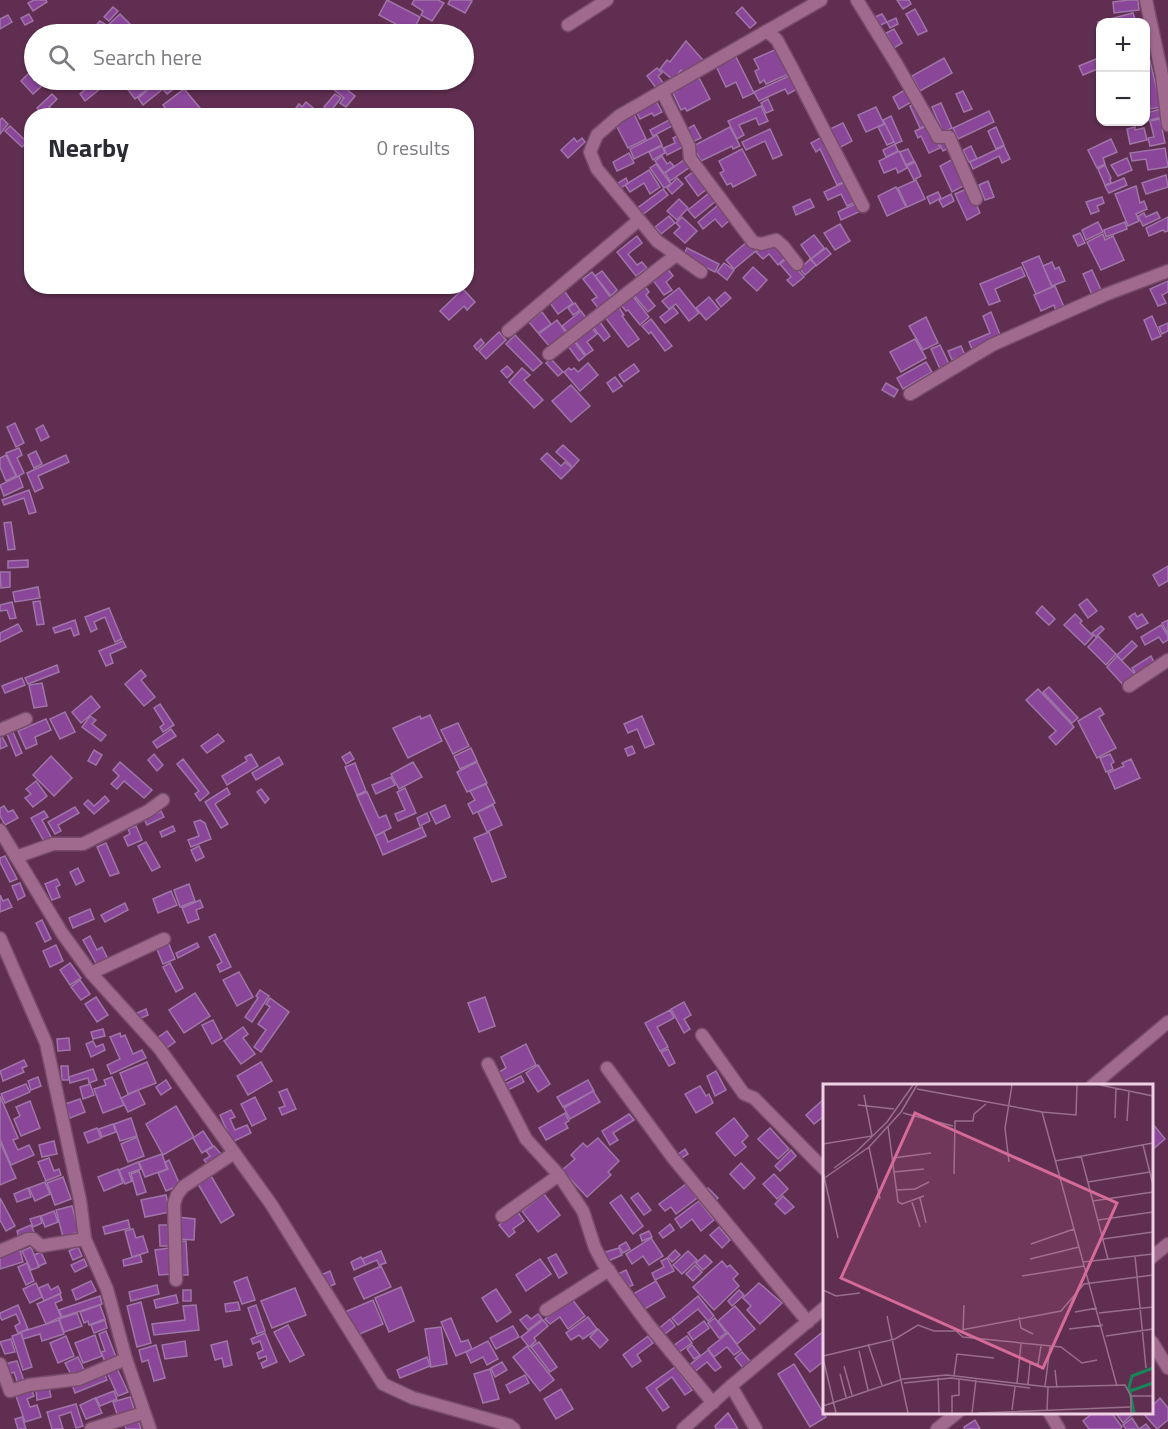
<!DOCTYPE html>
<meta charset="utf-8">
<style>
:root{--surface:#fff;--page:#f7f7f7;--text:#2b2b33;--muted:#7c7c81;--line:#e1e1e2}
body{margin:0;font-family:"Titillium Web",sans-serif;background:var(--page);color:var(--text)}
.controls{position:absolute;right:18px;top:18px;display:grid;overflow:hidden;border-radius:12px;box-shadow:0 2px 4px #0004}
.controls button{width:54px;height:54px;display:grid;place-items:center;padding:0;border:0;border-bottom:2px solid var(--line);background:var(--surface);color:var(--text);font:30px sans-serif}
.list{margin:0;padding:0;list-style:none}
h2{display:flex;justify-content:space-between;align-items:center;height:78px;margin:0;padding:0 24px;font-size:26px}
h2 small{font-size:20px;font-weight:400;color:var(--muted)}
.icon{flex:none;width:33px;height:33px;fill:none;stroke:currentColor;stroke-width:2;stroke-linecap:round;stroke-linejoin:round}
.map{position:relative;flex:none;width:1168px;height:1429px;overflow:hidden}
.search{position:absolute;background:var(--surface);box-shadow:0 2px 4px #0004;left:24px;top:24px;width:450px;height:66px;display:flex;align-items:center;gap:15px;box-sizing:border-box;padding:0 21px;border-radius:33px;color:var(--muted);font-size:22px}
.panel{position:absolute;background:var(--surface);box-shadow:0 2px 4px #0004;left:24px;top:108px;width:450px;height:186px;border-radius:24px}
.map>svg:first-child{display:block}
</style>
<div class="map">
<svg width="1168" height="1429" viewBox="0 0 1168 1429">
<rect width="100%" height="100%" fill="#602e51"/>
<!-- building -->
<g fill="#8a4699" stroke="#9f76a8" stroke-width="1.5">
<polygon points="34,0 46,0 47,2 33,11 28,3"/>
<polygon points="387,0 420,17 412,33 379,15"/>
<polygon points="414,0 438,0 444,3 432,21 421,15 423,11 412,4"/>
<polygon points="450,0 470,0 472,1 465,13 448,4"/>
<polygon points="897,0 909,0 911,4 903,9"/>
<polygon points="1129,0 1138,0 1139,10 1114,13 1113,2"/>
<polygon points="113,7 118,11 109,21 104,17"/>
<polygon points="742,7 756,23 750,28 736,13"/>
<polygon points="915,9 927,31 918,35 906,14"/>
<polygon points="1133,13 1136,22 1100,22 1100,32 1098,22"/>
<polygon points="29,14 33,21 25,25 21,18"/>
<polygon points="120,14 140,34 111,34 105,28"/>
<polygon points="882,14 887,22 879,26 875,17"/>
<polygon points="8,15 12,22 0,29 0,19"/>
<polygon points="896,18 898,24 890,28 887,22"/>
<polygon points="100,21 106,25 98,34 88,34"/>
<polygon points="894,29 902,43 894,48 886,33"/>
<polygon points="686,41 703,60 684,73 681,70 673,80 660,69 667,60 670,62"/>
<polygon points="779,48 791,73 766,84 764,80 760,83 755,71 759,69 754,59"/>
<polygon points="736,57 754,93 743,98 736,82 726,87 716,66"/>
<polygon points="944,58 952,73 920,91 912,76"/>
<polygon points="1096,59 1100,68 1083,75 1079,66"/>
<polygon points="1150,61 1161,107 1150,109 1148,98 1146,98 1146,62"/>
<polygon points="34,68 34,80 38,80 43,85 33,94 21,81"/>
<polygon points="657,68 662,73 658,76 664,84 657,89 647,76"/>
<polygon points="793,74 799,88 788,94 785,89 759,101 754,92"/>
<polygon points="698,76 710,99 687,111 685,108 681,110 673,93 677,91 675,88"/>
<polygon points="97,80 100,80 105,85 85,101 80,94"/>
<polygon points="125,80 130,80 137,88 141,84 146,90 135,99 122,82"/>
<polygon points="161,80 175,80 179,85 167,94 163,89 143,105 138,98"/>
<polygon points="289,80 294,80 296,82 288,88 284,84"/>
<polygon points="322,80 335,80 355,96 346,107 340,103 344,98"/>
<polygon points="908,88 915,100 899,109 893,97"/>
<polygon points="184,89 200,108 191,116 166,116 165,114 167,111 163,105"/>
<polygon points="963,91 972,109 964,112 956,94"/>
<polygon points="52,94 57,99 49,107 57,116 44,116 37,108"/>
<polygon points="335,94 341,98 330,112 324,107"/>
<polygon points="768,99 773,110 766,113 761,103"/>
<polygon points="656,101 662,112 654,116 652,113 640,119 636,111"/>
<polygon points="306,102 323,116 295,116 292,113 299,104 302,107"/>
<polygon points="918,102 928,125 920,128 910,106"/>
<polygon points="941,103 952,128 943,132 932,107"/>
<polygon points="761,106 768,121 759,125 756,118 739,125 744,135 737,139 728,121"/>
<polygon points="876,107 884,124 866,132 858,115"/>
<polygon points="1161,109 1163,117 1146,121 1146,113"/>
<polygon points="989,111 994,122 958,139 953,128"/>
<polygon points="634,114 646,139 628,148 615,123"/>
<polygon points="891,116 902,141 895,144 883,120"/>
<polygon points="2,118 8,124 0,134 0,120"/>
<polygon points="673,118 676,124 653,136 650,130"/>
<polygon points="1160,119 1165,143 1150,146 1148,138 1154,137 1150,121"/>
<polygon points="843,123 852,141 839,148 830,129"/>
<polygon points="885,124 894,142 887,145 878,127"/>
<polygon points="694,125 701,138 690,143 684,131"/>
<polygon points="929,125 940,148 929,153 921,136 918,138 915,131"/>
<polygon points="10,126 27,142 22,147 5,131"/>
<polygon points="730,127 740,146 733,149 732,146 701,161 693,146"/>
<polygon points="996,127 1004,145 996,149 988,131"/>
<polygon points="1135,127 1135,130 1144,128 1147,140 1130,144 1127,129"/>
<polygon points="770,129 782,155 773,159 765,141 746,150 742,142"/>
<polygon points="682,134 687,145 667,155 664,148 675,143 673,138"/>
<polygon points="657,135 662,145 634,159 630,149"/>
<polygon points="824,136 845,181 837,185 820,149 816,152 811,143"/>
<polygon points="574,138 577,142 582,138 585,142 568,158 561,150"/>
<polygon points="947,138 951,147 943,151 939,142"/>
<polygon points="1111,139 1117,152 1103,158 1105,164 1097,168 1088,150"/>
<polygon points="895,144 898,151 886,157 883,150"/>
<polygon points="662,146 665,153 653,160 649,152"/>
<polygon points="971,146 977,159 969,162 963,150"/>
<polygon points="1004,146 1010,159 1002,163 999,156 973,169 970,162"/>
<polygon points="1165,148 1168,167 1148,170 1146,159 1132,161 1130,153"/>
<polygon points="742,149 756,175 733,187 731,183 727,185 720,173 724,171 719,161"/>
<polygon points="908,149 914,161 906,165 900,152"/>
<polygon points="899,151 907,168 898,173 896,168 884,173 879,161"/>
<polygon points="629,153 634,163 617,171 613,162"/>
<polygon points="662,156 667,164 670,162 674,166 664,173 655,161"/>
<polygon points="955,158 967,184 952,192 940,166"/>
<polygon points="1127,158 1132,170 1118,176 1111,165"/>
<polygon points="684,160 690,167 670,181 665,173"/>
<polygon points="915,162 921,176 914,180 907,166"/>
<polygon points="656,164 671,184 664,188 650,168"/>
<polygon points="1105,165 1111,178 1110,179 1111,183 1105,185 1098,169"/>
<polygon points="649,170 660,187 650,194 644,183 630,192 625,185"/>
<polygon points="693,172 707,189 698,196 685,178"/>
<polygon points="1166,175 1168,187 1146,194 1142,183"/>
<polygon points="626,178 628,183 621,188 618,183"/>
<polygon points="677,178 683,184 672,194 667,188"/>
<polygon points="1124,178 1127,185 1109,193 1105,186"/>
<polygon points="916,180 925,199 907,207 898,188"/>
<polygon points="988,181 994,197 985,200 979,185"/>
<polygon points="845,182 855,202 847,206 841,194 828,200 824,192"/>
<polygon points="1136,186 1140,203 1144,201 1147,209 1136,214 1139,221 1128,226 1115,194"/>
<polygon points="896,187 906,207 887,216 878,196"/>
<polygon points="969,188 980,213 967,220 955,194"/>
<polygon points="663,189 668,195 641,216 636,209"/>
<polygon points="938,192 941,198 930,204 927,197"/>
<polygon points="709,193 716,201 695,218 688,210"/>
<polygon points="951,194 954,201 943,207 939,200"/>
<polygon points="1102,197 1104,203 1097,206 1099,211 1091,214 1086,202"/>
<polygon points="679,199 688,208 677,220 667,211"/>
<polygon points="810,199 814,207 796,215 793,207"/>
<polygon points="857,203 861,211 841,220 838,212"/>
<polygon points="718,205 731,219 722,227 715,219 703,229 698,222"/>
<polygon points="1157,212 1160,218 1143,226 1138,216 1144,213 1146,217"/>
<polygon points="669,216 675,223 661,234 655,227"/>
<polygon points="682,217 697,231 685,243 674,233 680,227 676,223"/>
<polygon points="1168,217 1168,231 1165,232 1163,230 1149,236 1146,228"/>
<polygon points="1098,222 1103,232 1086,240 1082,230"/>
<polygon points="1125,222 1127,229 1106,237 1104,230"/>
<polygon points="840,224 850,241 835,250 824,233"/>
<polygon points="1080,233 1085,243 1078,246 1073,236"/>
<polygon points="1103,234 1105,240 1113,236 1124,260 1101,270 1087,242"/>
<polygon points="814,235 824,248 811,259 801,245"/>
<polygon points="637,236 642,243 628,254 637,265 642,262 647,268 636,276 617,252"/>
<polygon points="749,240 757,250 734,269 726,260"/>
<polygon points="774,240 787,256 778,265 769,254 763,259 756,252"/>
<polygon points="687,248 719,264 715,272 683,256"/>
<polygon points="826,248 831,254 816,266 811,259"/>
<polygon points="1039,256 1052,287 1036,294 1022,263"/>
<polygon points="787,258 804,277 793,286 787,280 791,277 780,264"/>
<polygon points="810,259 816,265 805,275 800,269"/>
<polygon points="1052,262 1055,269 1059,267 1065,281 1052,286 1043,266"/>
<polygon points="724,263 734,270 727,280 717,272"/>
<polygon points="753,267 767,280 757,291 743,278"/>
<polygon points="1021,267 1025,276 995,289 1000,301 989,305 980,284"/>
<polygon points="667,268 673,276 666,282 672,290 664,295 652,279"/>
<polygon points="1092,270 1102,292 1093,297 1083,274"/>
<polygon points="602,271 617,290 611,296 595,276"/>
<polygon points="592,272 611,298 598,308 592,300 597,297 583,279"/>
<polygon points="1168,281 1168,292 1162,295 1166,303 1158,306 1150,289"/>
<polygon points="644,285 649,292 646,295 655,306 648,312 633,294"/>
<polygon points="1055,286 1064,307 1056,311 1054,305 1041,311 1034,295"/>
<polygon points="679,288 699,313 689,321 676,304 669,309 662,301"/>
<polygon points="463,289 475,302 467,310 464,306 449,320 440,311"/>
<polygon points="565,292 573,303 558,314 550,303"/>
<polygon points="725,292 731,298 721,307 716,300"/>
<polygon points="632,295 649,317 640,325 628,310 626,311 620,304"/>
<polygon points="709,297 719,309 706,320 696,308"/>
<polygon points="575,303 580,310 573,315 568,308"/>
<polygon points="618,306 624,315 622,316 639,339 628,347 605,317"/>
<polygon points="673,307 678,313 665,323 660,317"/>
<polygon points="581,311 587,319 568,333 562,326"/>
<polygon points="542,312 551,324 538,333 529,322"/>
<polygon points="991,312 1001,337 972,349 969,342 990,333 983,316"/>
<polygon points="1152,316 1161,336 1152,340 1144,320"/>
<polygon points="926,317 938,343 923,350 909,326"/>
<polygon points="651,319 672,346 665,351 651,332 649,334 642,326"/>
<polygon points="557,320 567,334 550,347 539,334"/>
<polygon points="600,322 610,336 604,341 593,327"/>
<polygon points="1168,323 1168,331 1162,334 1159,327"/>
<polygon points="591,327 597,334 587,342 593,350 586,355 574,340"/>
<polygon points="499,332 506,340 486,359 479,351"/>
<polygon points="515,335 542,363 533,371 506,344"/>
<polygon points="481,339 484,343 477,350 474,346"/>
<polygon points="915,339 926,358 901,372 890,352"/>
<polygon points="574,341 585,356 579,361 568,346"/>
<polygon points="940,345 949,364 940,369 931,349"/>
<polygon points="961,346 965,355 952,360 948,351"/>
<polygon points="551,359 563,372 558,376 546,363"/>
<polygon points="926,362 932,372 903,389 897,378"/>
<polygon points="588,363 598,375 580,391 564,372 569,368 571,370 574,368 578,372"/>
<polygon points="634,364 639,371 624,382 619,375"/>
<polygon points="507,366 513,372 507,378 501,371"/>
<polygon points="522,368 530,375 524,380 543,400 534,408 509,382"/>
<polygon points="615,377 622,386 613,392 607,383"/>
<polygon points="886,383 898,390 894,397 882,390"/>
<polygon points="571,385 590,406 571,422 552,401"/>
<polygon points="15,423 24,443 16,447 7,427"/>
<polygon points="43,425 49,437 41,441 36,429"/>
<polygon points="563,445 579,460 573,467 556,452"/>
<polygon points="19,448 22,455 17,458 24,473 17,477 6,453"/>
<polygon points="36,451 42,464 34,468 28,455"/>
<polygon points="547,453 561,466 565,462 572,468 561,479 541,459"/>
<polygon points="6,455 16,476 6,481 0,467 0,458"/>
<polygon points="66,455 69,462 38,476 43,488 35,492 27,473"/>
<polygon points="19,476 23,487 4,496 0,485"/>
<polygon points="29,490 36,512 29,514 24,498 4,505 2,500"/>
<polygon points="11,522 15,549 8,550 4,523"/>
<polygon points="28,560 28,567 8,568 8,561"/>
<polygon points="1168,566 1168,581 1159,586 1153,575"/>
<polygon points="0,572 10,572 10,587 1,588"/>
<polygon points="38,587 40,598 15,602 13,592"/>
<polygon points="1087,599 1097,611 1088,618 1079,605"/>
<polygon points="40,601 44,624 37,625 33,602"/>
<polygon points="12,602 16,618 10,619 7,610 0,611 0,605"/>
<polygon points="1042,606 1055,619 1049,625 1036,613"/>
<polygon points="109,608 122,639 115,642 105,617 94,622 97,629 91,632 85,617"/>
<polygon points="1135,613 1137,617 1142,614 1148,623 1137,629 1129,617"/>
<polygon points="1075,614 1082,621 1080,623 1093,636 1085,645 1064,625"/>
<polygon points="75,620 79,634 74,636 71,628 55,633 53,628"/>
<polygon points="1168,620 1168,634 1162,623"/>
<polygon points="18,624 22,631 0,642 0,633"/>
<polygon points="1161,625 1168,636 1168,640 1163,643 1159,637 1145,645 1141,637"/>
<polygon points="1101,626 1104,629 1096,637 1092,633"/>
<polygon points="1098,636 1116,654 1106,665 1088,647"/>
<polygon points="123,641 126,647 110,654 113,663 106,666 99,651"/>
<polygon points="1132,641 1137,646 1121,661 1117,655"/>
<polygon points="1117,656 1136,675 1125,687 1107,667"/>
<polygon points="1151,656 1155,664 1137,675 1132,668"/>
<polygon points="57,665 59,672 28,684 25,678"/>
<polygon points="141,670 146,676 141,680 155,697 144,706 125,684"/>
<polygon points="22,678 25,685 5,693 2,686"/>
<polygon points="42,683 47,706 34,708 29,685"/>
<polygon points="1049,687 1078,718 1072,723 1043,692"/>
<polygon points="1038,689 1074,727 1056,745 1049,737 1056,731 1026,700"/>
<polygon points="91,696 100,707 81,723 72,712"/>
<polygon points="160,704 174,725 163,732 160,727 164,724 154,708"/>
<polygon points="1100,708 1104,714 1099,717 1116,748 1097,758 1078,721"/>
<polygon points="65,712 75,732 60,739 50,719"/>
<polygon points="430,715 442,741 408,758 393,728 420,716 421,719"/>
<polygon points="90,716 96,720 92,724 106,735 101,741 82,727"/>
<polygon points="642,716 654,744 645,748 637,729 628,733 624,724"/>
<polygon points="46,719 51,730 35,737 37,744 26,749 18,731"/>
<polygon points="458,723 469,746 453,754 441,730"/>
<polygon points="171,729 176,736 157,748 153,742"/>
<polygon points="13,732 22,753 16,756 7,734"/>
<polygon points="0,733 7,746 0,749"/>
<polygon points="218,734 224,741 207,753 201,746"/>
<polygon points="632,746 635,753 628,756 625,749"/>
<polygon points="471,748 477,761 460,769 454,756"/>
<polygon points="94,750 102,755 96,765 88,761"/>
<polygon points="350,752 354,759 346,764 342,757"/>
<polygon points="154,754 163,765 157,771 148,760"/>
<polygon points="251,754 258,766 227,785 222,776 247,761 245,757"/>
<polygon points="1110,754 1114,762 1111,764 1113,769 1106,772 1100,758"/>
<polygon points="51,756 72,778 54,796 33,775"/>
<polygon points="279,757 283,764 256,780 252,773"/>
<polygon points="183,759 209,793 200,801 195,794 199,791 177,764"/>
<polygon points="1131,759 1140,778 1115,789 1108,773 1124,766 1122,763"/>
<polygon points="120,762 152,790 144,798 124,781 117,789 111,784 119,776 113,770"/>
<polygon points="413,762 422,777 399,789 391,774"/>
<polygon points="477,762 487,783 467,792 457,772"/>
<polygon points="355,763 366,791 357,795 345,767"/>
<polygon points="391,777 395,785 376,794 372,785"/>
<polygon points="36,781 47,796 33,807 25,798 31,794 26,789"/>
<polygon points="486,784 495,803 473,814 468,804 475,800 470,791"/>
<polygon points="227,788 230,794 215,804 228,824 221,828 205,802"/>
<polygon points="405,788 416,813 398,821 395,814 405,810 397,792"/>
<polygon points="261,789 269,799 265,803 257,792"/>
<polygon points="367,792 379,818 386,815 391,828 375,836 357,796"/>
<polygon points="105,796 109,801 94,814 84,804 88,800 94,806"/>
<polygon points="445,805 450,817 436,824 430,812"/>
<polygon points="493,805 502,825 487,832 478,812"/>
<polygon points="4,806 8,812 13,810 18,818 5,825 0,816 0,808"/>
<polygon points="75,807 79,813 58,825 61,831 55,834 48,822"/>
<polygon points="44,811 48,817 42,820 52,839 45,843 31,818"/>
<polygon points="161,811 164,817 147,825 144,819"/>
<polygon points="427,813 430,821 420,826 417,818"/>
<polygon points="200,820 205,823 211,839 191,847 188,840 199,836 194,822"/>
<polygon points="136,826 142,840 128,846 124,837 130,834 128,829"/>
<polygon points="173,826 175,831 162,837 160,832"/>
<polygon points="422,827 426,836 383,855 375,836 384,832 388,842"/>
<polygon points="489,832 506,877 492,882 474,838"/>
<polygon points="146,842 160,867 152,871 138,846"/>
<polygon points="106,843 119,873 110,876 97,847"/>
<polygon points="199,846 204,857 196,861 191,850"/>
<polygon points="5,856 17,879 10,882 0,862 0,858"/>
<polygon points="78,868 84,881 76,885 70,872"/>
<polygon points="57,879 60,885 56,887 60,897 52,900 45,884"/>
<polygon points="20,883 25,896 18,900 12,886"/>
<polygon points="189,884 195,901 180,907 174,890"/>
<polygon points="171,891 177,905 158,913 153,899"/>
<polygon points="0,895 3,901 8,899 12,907 0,912"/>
<polygon points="200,900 203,907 196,910 199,919 188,923 182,908"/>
<polygon points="125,903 128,910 105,922 101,915"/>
<polygon points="90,909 94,919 73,928 69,918"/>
<polygon points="42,920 51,939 45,942 36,923"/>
<polygon points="215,934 231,967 220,972 217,965 222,962 209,937"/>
<polygon points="90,936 97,950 102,947 108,959 97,965 83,940"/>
<polygon points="168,942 175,959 163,964 156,947"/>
<polygon points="197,943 199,947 178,958 176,953"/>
<polygon points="56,945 63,961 50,967 43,951"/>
<polygon points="70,963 81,978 70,985 60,970"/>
<polygon points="170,963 183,988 176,992 163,967"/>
<polygon points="239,972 253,997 237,1006 223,980"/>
<polygon points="80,980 90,994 81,1000 71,987"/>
<polygon points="260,990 269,996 252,1022 245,1017 258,998 256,996"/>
<polygon points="195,993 210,1016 184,1033 169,1010"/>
<polygon points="96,997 108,1015 97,1022 85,1004"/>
<polygon points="485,997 495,1026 479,1032 468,1003"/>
<polygon points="270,998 289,1012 261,1052 254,1047 266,1030 258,1024 270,1007 266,1004"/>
<polygon points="684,1002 691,1015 684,1019 690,1029 684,1033 671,1009"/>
<polygon points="146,1009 148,1015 139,1019 137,1013"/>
<polygon points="670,1010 674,1018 657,1027 668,1047 660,1051 645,1023"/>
<polygon points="213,1020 222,1038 212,1044 202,1025"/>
<polygon points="243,1027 248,1034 243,1038 255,1054 241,1064 224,1041"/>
<polygon points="103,1029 105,1036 93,1039 91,1032"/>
<polygon points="167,1031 175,1042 165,1049 157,1038"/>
<polygon points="120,1033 121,1037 125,1035 133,1054 142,1050 146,1058 111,1074 107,1065 120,1059 110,1037"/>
<polygon points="69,1038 70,1050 58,1051 57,1039"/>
<polygon points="93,1041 96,1047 103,1044 105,1050 91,1057 86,1044"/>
<polygon points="526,1044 536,1065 504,1081 499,1072 506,1068 501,1057"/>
<polygon points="668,1049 675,1063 669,1066 661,1052"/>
<polygon points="24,1060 27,1066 22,1068 24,1072 3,1081 0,1071"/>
<polygon points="147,1062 156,1083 128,1094 120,1073"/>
<polygon points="261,1062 272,1081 248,1095 237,1076"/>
<polygon points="538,1065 550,1084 538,1092 526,1073"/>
<polygon points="61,1066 68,1066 69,1080 62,1080"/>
<polygon points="93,1069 97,1080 89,1083 88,1078 70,1083 69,1077"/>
<polygon points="716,1071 726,1090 715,1096 707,1076"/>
<polygon points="521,1076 524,1082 508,1090 505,1084"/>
<polygon points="38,1077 41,1086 31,1090 28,1081"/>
<polygon points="112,1077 124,1105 103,1113 94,1089 106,1085 104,1080"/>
<polygon points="166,1080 171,1088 161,1095 156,1087"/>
<polygon points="588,1080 594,1091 563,1107 557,1097"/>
<polygon points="26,1084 30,1092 5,1103 1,1094"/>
<polygon points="90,1084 94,1095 83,1099 80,1087"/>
<polygon points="700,1086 706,1096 709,1094 713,1103 696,1113 685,1094"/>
<polygon points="287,1089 296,1109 282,1115 279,1108 285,1106 279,1092"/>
<polygon points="138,1090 145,1104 128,1112 121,1098"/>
<polygon points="593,1091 600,1102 570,1119 564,1108"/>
<polygon points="0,1096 18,1138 13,1140 18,1150 29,1145 34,1155 11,1165 0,1139"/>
<polygon points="255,1097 266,1119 252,1126 241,1104"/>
<polygon points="80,1099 85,1112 70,1118 65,1104"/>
<polygon points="824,1099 824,1119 823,1117 814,1124 806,1115"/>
<polygon points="30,1101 40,1128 21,1136 14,1119 20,1116 16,1107"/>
<polygon points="176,1106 194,1137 163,1155 146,1124"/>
<polygon points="231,1110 235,1117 230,1119 235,1130 247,1125 251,1133 232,1142 220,1115"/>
<polygon points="565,1113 569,1121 565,1123 568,1128 546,1140 539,1128"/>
<polygon points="629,1114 634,1120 613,1133 618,1140 610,1145 602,1131"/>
<polygon points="131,1118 137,1136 120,1141 114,1124"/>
<polygon points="734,1118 748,1136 742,1142 746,1147 735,1156 716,1133"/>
<polygon points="1152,1123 1165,1139 1152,1150"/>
<polygon points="113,1124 116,1132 102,1137 99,1129"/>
<polygon points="97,1128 101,1138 88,1143 84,1133"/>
<polygon points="770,1128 789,1149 778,1159 758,1139"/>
<polygon points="203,1131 213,1146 202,1153 193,1138"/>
<polygon points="137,1137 144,1156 128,1162 121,1144"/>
<polygon points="598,1138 619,1161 608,1172 611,1175 587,1197 562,1170 575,1159 571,1155 583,1143 587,1147"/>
<polygon points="54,1141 57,1154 42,1157 39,1145"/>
<polygon points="0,1142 16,1178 0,1185"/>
<polygon points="214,1146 222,1155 208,1165 204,1160 210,1156 206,1151"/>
<polygon points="685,1149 688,1154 680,1159 677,1155"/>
<polygon points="791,1150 796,1156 780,1171 775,1166"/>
<polygon points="162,1154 167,1169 145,1177 139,1162"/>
<polygon points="49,1158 54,1171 59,1169 61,1175 46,1181 38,1162"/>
<polygon points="169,1160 180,1185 166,1191 158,1173 168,1169 165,1162"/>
<polygon points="138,1162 141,1169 129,1173 132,1181 125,1184 119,1170"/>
<polygon points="741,1163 755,1178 744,1189 730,1174"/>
<polygon points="118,1169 123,1183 104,1191 98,1177"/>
<polygon points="139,1171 146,1192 137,1195 131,1174"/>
<polygon points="774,1174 788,1189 777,1199 763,1184"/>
<polygon points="211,1176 234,1215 221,1223 198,1184"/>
<polygon points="63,1177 71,1199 55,1205 47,1183"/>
<polygon points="45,1182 50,1194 35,1201 29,1188"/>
<polygon points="686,1184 697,1198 676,1214 671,1207 665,1211 659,1204"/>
<polygon points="28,1188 31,1197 17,1202 14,1194"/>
<polygon points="708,1188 718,1198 712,1204 702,1194"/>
<polygon points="638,1193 651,1210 644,1215 631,1198"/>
<polygon points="544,1194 560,1215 538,1232 522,1211"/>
<polygon points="166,1195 170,1212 145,1217 141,1200"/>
<polygon points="621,1195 643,1226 633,1234 610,1203"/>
<polygon points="783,1196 794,1207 785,1214 775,1204"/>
<polygon points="0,1198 15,1226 6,1231 0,1220"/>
<polygon points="699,1201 714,1220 701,1231 692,1219 681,1228 675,1219"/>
<polygon points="72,1206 79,1232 63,1237 56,1210"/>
<polygon points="54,1211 58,1222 45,1227 41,1216"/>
<polygon points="517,1211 524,1221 513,1229 515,1232 509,1237 499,1225"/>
<polygon points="40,1216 42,1223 33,1227 30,1219"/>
<polygon points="178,1217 195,1219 194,1240 177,1239"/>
<polygon points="128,1220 130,1228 105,1234 103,1227"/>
<polygon points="670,1224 674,1230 663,1238 659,1233"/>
<polygon points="31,1225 34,1232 19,1238 17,1231"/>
<polygon points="159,1225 168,1225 169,1246 160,1246"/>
<polygon points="719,1227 730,1240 722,1248 710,1235"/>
<polygon points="133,1229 136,1238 143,1236 148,1252 132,1257 125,1231"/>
<polygon points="649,1231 652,1237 642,1241 640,1235"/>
<polygon points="651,1238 663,1256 649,1265 643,1256 632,1264 626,1254"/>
<polygon points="186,1241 188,1275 179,1275 176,1242"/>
<polygon points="626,1242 630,1249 623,1253 619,1246"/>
<polygon points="31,1247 39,1267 31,1270 22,1251"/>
<polygon points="78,1247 82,1256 73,1260 69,1251"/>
<polygon points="169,1248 172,1274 159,1275 155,1250"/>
<polygon points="619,1248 622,1255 606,1262 602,1253"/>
<polygon points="20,1250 23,1262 0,1269 0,1256"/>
<polygon points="675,1250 680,1255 672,1262 668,1257"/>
<polygon points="381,1251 386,1263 379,1265 377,1260 365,1265 362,1259"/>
<polygon points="688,1251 697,1260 682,1274 673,1265"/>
<polygon points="41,1252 46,1263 39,1266 34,1255"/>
<polygon points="556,1254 567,1273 559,1278 548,1258"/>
<polygon points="140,1255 142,1262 124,1266 123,1260"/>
<polygon points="705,1255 712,1262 703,1270 696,1263"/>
<polygon points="361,1257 365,1265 354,1270 351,1262"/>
<polygon points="667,1258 674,1271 655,1280 652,1273 664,1267 661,1261"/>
<polygon points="84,1259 87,1266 75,1272 71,1265"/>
<polygon points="540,1259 551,1274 526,1291 516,1275"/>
<polygon points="722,1261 727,1267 730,1265 738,1274 733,1279 739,1286 714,1310 693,1287"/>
<polygon points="27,1263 34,1281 26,1285 18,1267"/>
<polygon points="695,1265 702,1272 693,1281 686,1274"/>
<polygon points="381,1266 391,1287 364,1299 354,1278"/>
<polygon points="626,1270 633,1285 625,1288 618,1274"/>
<polygon points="330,1271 335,1284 326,1288 321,1275"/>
<polygon points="247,1277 255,1300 242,1304 234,1282"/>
<polygon points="91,1281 96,1291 76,1300 72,1290"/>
<polygon points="656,1281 665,1297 643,1310 633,1294"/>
<polygon points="36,1283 42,1297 30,1303 23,1289"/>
<polygon points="759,1283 782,1303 760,1324 747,1310 751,1306 743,1298"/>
<polygon points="48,1284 51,1290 58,1286 61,1293 44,1301 39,1288"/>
<polygon points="157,1285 159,1294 131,1301 129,1292"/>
<polygon points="401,1287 414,1321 389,1332 375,1298"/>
<polygon points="295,1288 306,1315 272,1328 261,1301"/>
<polygon points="496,1289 511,1312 497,1322 482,1298"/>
<rect x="183" y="1290" width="8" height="11"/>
<polygon points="739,1290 744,1295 732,1306 728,1301"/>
<polygon points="60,1294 62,1300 55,1303 61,1317 46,1324 37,1304"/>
<polygon points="176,1295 178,1303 156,1308 154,1300"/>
<polygon points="100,1296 102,1304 62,1317 59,1310"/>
<polygon points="698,1296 714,1316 708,1321 698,1309 678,1325 672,1318"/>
<polygon points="572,1299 585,1316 568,1329 560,1317 550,1324 545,1319"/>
<polygon points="373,1300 383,1324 355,1336 345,1312"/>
<polygon points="141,1302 151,1343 137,1347 127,1306"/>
<polygon points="238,1302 240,1310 226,1312 225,1304"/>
<polygon points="18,1305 28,1329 18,1333 15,1326 20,1323 16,1314 2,1320 0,1317 0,1313"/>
<polygon points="100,1305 105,1319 89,1325 88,1321 84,1323 80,1312"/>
<polygon points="196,1305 199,1330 154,1335 152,1324 185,1320 183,1306"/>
<polygon points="256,1305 265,1331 257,1334 248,1308"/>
<polygon points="735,1306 755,1329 737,1344 718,1321"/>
<polygon points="77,1313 82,1326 64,1332 59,1319"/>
<polygon points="538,1314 542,1319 528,1330 520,1320 527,1315 531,1319"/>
<polygon points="588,1317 597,1329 583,1339 579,1335 571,1340 566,1333"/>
<polygon points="451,1318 461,1342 468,1340 472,1349 456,1356 441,1322"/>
<polygon points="715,1318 726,1333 719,1338 708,1323"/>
<polygon points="670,1319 675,1326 661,1337 656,1331"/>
<polygon points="59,1320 64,1334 42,1341 40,1334 23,1339 21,1332"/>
<polygon points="105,1320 107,1328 94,1333 91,1325"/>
<polygon points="543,1320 548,1326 534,1338 536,1341 529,1347 521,1337"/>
<polygon points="704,1321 709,1328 693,1340 688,1333"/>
<polygon points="288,1325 304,1355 290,1362 274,1332"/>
<polygon points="513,1326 519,1337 496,1349 490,1338"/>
<polygon points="441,1327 447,1364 431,1367 425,1329"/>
<polygon points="598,1329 608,1340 600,1348 590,1337"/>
<polygon points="106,1331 116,1357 105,1362 101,1352 105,1351 99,1334"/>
<polygon points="824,1331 824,1361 810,1372 795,1354"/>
<polygon points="21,1333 32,1367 23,1370 12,1336"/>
<polygon points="265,1333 277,1362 263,1368 261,1363 267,1360 266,1356 259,1359 257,1353 263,1350 260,1341 253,1344 251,1339"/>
<polygon points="728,1333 741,1350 734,1355 727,1347 714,1357 708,1349"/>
<polygon points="95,1335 102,1356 83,1363 75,1343"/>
<polygon points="66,1336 74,1356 58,1363 50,1343"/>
<polygon points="648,1336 653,1343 637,1355 641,1361 632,1367 623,1355"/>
<polygon points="687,1336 692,1343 675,1355 670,1348"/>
<polygon points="11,1339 15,1352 5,1354 0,1342"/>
<polygon points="185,1341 187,1356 165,1359 162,1345"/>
<polygon points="227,1341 232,1365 224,1367 222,1358 215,1360 211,1345"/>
<polygon points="488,1341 498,1359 487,1365 483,1357 471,1363 466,1352"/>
<polygon points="539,1342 557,1367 550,1372 531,1347"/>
<polygon points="156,1345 165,1378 154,1381 148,1360 142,1362 139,1350"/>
<polygon points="692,1345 700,1355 694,1359 687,1349"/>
<polygon points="527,1346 554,1380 540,1391 513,1357"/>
<polygon points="708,1350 721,1367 715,1371 707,1362 692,1374 687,1367"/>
<polygon points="742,1352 750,1361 743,1368 735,1358"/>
<polygon points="78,1357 86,1374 73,1378 65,1363"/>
<polygon points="427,1357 430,1366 400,1378 397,1370"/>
<polygon points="17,1361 25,1384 11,1388 18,1384 14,1372 10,1374 4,1364"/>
<polygon points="502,1362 507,1370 495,1377 491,1368"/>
<polygon points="794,1364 826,1417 810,1427 778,1374"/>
<polygon points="116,1366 128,1392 118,1396 106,1370"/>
<polygon points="675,1367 692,1390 685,1395 672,1377 656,1389 669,1407 663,1411 646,1388"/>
<polygon points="490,1369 499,1399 483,1403 474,1374"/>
<polygon points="104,1372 107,1380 75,1393 72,1385"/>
<polygon points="525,1375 529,1383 510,1393 506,1385"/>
<polygon points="31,1388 34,1396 27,1399 30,1407 37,1405 41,1417 25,1422 15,1393"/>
<polygon points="49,1388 51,1397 37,1400 36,1390"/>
<polygon points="561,1389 573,1409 556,1419 544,1399"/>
<polygon points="114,1391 117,1399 100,1406 96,1398"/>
<polygon points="130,1397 136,1415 119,1420 113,1402"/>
<polygon points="95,1398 102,1413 86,1419 80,1405"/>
<polygon points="1160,1398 1168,1408 1168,1420 1157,1429 1143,1413 1152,1412 1152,1406"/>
<polygon points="76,1404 83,1426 76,1428 71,1412 59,1416 63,1429 52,1429 47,1412"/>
<polygon points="1094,1412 1111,1412 1122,1427 1120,1429 1089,1429 1083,1421"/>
<polygon points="1115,1412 1135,1412 1123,1423"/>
<polygon points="728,1413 738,1429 716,1429 715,1426"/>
<polygon points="22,1417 26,1429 18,1429 15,1419"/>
<polygon points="137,1418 141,1429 126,1429 124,1422"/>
<polygon points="1132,1418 1139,1429 1146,1424 1150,1429 1126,1429 1123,1425"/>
<polygon points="975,1420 980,1429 965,1429 964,1427"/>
</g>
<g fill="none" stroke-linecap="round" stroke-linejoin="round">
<defs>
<g id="minor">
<polyline points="857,0 897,65 936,133 938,137 949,137 976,199"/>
<polyline points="1146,0 1162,75 1168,125"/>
<polyline points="568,25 607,0"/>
<polyline points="767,31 777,40 791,66 863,206"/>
<polyline points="662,91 689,146 690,158 753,242 761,244 776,240 783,246 797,264"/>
<polyline points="701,272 657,241 597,169 590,152 597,135 619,116 821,0"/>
<polyline points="508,331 639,220"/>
<polyline points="549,354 676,255"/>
<polyline points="910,394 992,345 1107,294 1168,271"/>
<polyline points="1129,686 1168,660"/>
<polyline points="0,730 26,719"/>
<polyline points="0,830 62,933 91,973 159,1048 271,1204 383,1384 413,1398 509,1425 514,1429"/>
<polyline points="16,857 53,844 83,844 148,811 163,800"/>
<polyline points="0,938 46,1043 80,1200 85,1239 107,1289 126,1359 150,1429"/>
<polyline points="91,973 164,939"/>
<polyline points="702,1035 744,1094 754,1098 824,1169"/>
<polyline points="488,1064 526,1139 559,1175 583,1211 595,1248 603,1263 648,1324 713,1403"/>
<polyline points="607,1068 673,1158 808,1322"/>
<polyline points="1092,1086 1168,1022"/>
<polyline points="502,1216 559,1175"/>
<polyline points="0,1251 28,1239 33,1239 41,1246 85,1239"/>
<polyline points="1152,1257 1168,1244"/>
<polyline points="176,1280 174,1204 177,1195 183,1187 234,1153"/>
<polyline points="546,1310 609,1270"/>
<polyline points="1152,1342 1168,1368"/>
<polyline points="0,1364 10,1391 29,1385 79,1379 126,1359"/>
<polyline points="731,1386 756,1429"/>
<polyline points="1049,1412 1059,1429"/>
<polyline points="91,1429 144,1413"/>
<polyline points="683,1429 731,1386 824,1308"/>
<polyline points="937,1429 958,1412"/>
</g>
</defs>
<!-- minor casing -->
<use href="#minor" stroke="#774c6a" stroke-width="15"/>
<!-- minor -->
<use href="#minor" stroke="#a0698e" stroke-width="12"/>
</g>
<!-- overview -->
<g transform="translate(823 1084)">
<rect width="330" height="330" fill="#602e51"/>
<path fill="none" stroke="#188458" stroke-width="3" d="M307 307 330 299M311 329 306 303 309 292 330 284"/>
<path fill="none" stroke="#996f8c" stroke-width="1.5" d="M277 1 330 12M94 5 219 28 294 302M35 21 71 25M219 28 253 31 254 1M80 29 130 42M292 34 293 4M304 37 306 7M65 42 75 118 79 120 101 112M0 60 49 52 41 11M320 61 330 101M46 63 57 115M258 72 285 175M70 74 108 69M232 77 330 59M186 78 182 44 189 1M11 84 33 68 64 38 90 1M0 88 15 154M71 88 101 85M131 90 132 37H150L151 30 163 20M0 95 46 63 78 28 94 1M265 98 327 88M73 106 92 105 106 98M97 114 103 139M270 117 330 108M89 118 97 143M275 136 330 128M280 155 330 148M208 160 251 145M312 172 323 284M207 175 256 163M260 178 330 170M199 192 261 182M0 206 13 212 37 209M252 228 274 224M276 229 330 223M64 232 85 329M196 233 198 244 210 250M246 245 280 241M140 246 141 221M133 247 140 253 238 263 259 279 274 276M283 252 330 245M45 260 59 301M36 267 45 306M0 272 72 255 95 241 111 247H133L238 227 261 200 330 191M0 274 13 329M21 282 29 311M232 286 234 304M17 290 23 313M131 291 134 270 171 274M115 294 116 329M81 299 128 294 207 304M194 299 198 260M205 300 207 280H215L218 262M222 302 227 263M0 322 80 295 124 291 225 303 302 301 308 312M189 326 192 303M224 326 225 303M129 329V312L136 311V295M149 329 153 296M155 329 307 323M308 329V312H330"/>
<path fill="#d66b99" fill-opacity="0.15" stroke="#d66b99" stroke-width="3" d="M92 29 294 119 220 284 18 194Z"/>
<rect width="330" height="330" fill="none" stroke="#efd0e4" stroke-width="3"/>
</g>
</svg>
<div class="controls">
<button>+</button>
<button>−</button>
</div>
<div class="search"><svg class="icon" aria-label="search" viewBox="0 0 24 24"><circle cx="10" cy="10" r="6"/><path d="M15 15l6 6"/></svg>Search here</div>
<section class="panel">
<h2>Nearby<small>0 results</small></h2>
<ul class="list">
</ul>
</section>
</div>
